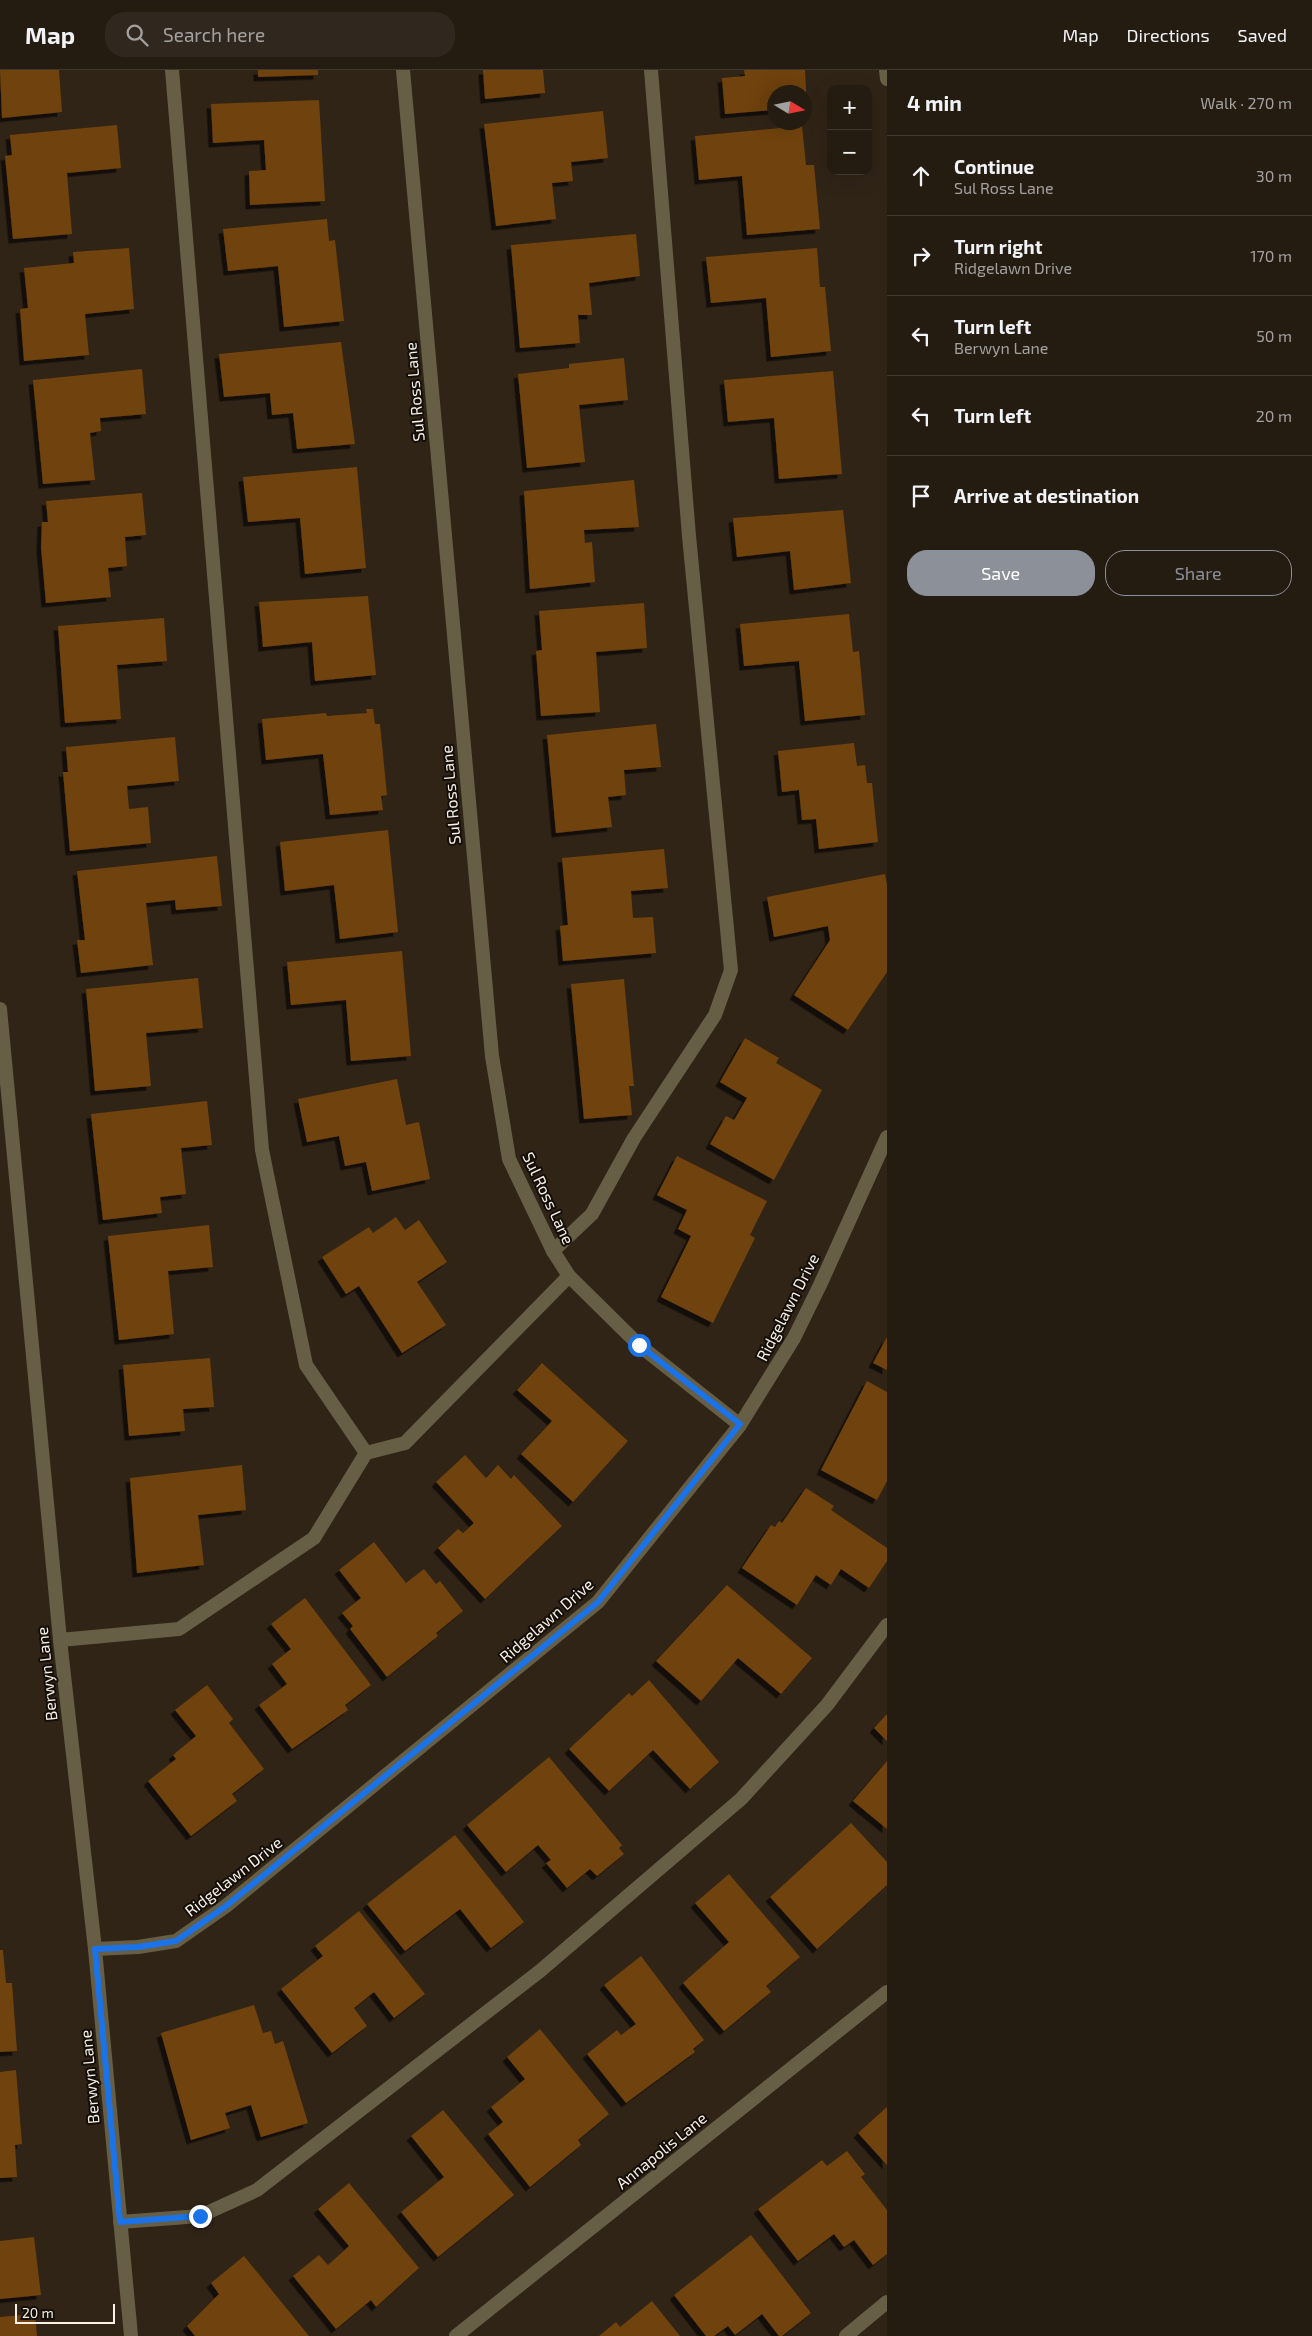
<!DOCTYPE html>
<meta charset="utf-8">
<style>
:root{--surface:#241b11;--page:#30281f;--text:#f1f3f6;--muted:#a3a19f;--line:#413931;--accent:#8c9099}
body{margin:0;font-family:"Exo 2",sans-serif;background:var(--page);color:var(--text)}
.controls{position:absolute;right:15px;top:15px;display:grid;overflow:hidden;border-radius:10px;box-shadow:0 5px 20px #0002}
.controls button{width:45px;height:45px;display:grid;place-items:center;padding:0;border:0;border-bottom:1px solid var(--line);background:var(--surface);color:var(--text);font:25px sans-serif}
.compass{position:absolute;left:767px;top:15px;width:45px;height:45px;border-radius:50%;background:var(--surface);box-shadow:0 5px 20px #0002;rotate:100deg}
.scale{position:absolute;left:15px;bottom:12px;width:100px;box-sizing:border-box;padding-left:5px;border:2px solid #f8f0e7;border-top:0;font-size:14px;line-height:18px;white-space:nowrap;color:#f8f0e7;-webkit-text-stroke:4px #140e09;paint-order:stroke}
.stop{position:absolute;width:15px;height:15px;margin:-11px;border:4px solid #1a73e8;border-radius:50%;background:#fff}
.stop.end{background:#1a73e8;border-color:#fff;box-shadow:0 1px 5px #0008}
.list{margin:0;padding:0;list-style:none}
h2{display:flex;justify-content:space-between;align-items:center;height:65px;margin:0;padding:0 20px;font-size:21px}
h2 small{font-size:16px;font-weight:400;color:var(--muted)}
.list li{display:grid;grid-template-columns:32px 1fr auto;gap:15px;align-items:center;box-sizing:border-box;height:80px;padding:0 20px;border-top:1px solid var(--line)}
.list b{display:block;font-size:19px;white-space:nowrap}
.list p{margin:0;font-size:16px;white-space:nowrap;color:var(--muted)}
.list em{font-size:16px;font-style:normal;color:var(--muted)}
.actions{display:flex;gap:10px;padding:15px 20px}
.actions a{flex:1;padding:11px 0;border:1px solid var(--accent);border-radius:20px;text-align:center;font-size:18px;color:var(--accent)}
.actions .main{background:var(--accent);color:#fff}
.icon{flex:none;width:28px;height:28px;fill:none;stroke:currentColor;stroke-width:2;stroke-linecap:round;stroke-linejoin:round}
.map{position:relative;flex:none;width:887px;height:2266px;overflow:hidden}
header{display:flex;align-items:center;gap:30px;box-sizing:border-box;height:70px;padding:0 25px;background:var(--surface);border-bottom:1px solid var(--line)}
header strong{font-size:24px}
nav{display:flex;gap:28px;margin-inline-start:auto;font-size:18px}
.search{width:350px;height:45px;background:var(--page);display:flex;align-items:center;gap:12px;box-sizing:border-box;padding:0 18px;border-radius:20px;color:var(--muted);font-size:19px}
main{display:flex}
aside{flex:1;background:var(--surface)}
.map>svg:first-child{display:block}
</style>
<header>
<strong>Map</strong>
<div class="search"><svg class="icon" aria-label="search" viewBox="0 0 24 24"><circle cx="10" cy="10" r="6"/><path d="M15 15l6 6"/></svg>Search here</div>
<nav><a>Map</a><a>Directions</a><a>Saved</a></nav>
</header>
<main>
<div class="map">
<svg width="887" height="2266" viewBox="0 0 887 2266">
<defs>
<filter id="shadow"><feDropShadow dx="-4.5" dy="4.5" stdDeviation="0" flood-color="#0009"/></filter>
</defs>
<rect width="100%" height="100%" fill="#302417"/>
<!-- building -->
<g fill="#70420a" filter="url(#shadow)">
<polygon points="0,0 59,0 62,42 2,48"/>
<polygon points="258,0 318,0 318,5 258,7"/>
<polygon points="483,0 543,0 545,23 485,29"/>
<polygon points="744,0 805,0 807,38 804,38 804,22 774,22 774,40 725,44 722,8 745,6"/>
<polygon points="319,30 325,131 250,135 249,101 266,100 264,70 213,73 211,34"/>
<polygon points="603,41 608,88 571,92 573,111 552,113 556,149 496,156 484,54"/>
<polygon points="117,55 121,98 67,103 72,164 13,169 5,86 12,85 10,65"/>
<polygon points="802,56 806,95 814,95 820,159 747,165 742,106 699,110 695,66"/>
<polygon points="327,149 329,171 335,170 344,251 284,257 278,196 228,201 223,159"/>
<polygon points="636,164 640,206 589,213 592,245 578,245 580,273 520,278 511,175"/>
<polygon points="129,178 134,239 85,244 89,285 24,291 20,239 28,238 24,198 74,193 73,182"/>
<polygon points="817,178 820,217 825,217 831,281 771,287 766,228 711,233 706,187"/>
<polygon points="341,272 355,374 297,379 293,343 272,345 270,323 224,327 219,284"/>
<polygon points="624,288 628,330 579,335 585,392 527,398 518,304 569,298 569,294"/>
<polygon points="142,299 146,344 100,348 101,361 90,363 95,410 43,414 33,310"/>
<polygon points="833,301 842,404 779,409 774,348 728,352 724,310"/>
<polygon points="357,397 366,498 305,504 300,448 248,452 243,407"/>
<polygon points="634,410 639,457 584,460 585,473 592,472 595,512 530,519 524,421"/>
<polygon points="142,423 146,465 125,467 127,496 108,498 111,527 46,533 41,477 42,452 48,452 46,431"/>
<polygon points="843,440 851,513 794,520 790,481 737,487 733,448"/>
<polygon points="368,526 376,605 315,611 312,572 263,577 259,532"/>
<polygon points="644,533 647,578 596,582 600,642 541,646 536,581 542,580 539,541"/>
<polygon points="849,544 853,582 859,581 865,645 805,651 799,591 744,596 740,554"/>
<polygon points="164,548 167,591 117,595 121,649 65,653 58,556"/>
<polygon points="366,639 373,639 375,654 380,654 387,725 381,726 383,740 330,745 323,684 266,690 262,649 326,643 327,646 367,643"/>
<polygon points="656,654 661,697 624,700 626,725 608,727 612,757 556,763 547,665"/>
<polygon points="175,667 179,711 127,716 129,739 148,737 151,773 70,781 63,702 68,702 66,677"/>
<polygon points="854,673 857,696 865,695 867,713 872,713 878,772 819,779 816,749 802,750 799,720 782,722 778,681"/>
<polygon points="388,760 398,862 340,869 334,815 285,821 280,772"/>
<polygon points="664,779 668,818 631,821 633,848 653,847 656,883 563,891 560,856 568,855 562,788"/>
<polygon points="217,786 222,836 176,840 175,830 146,833 153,895 81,903 77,870 85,870 77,801"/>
<polygon points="885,804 887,815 887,902 848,960 794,925 830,870 828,856 774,867 767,827"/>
<polygon points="402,881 411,986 351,991 346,930 291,935 287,892"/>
<polygon points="198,908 203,958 146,963 151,1016 95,1021 86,919"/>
<polygon points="624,909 634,1016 629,1016 632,1045 584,1049 571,914"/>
<polygon points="745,968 779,988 776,993 822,1020 774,1110 710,1074 726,1046 734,1050 747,1028 720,1012"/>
<polygon points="397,1009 406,1055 419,1052 430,1109 372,1121 366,1092 345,1096 339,1066 307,1072 298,1029"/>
<polygon points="207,1031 212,1075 181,1078 186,1124 160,1127 162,1143 103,1150 91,1044"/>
<polygon points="677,1086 767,1131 750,1165 755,1168 713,1253 661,1227 691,1166 678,1159 687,1140 657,1125"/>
<polygon points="396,1147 405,1160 419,1150 447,1192 417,1212 446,1255 402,1283 359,1216 346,1224 322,1187 369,1157 373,1163"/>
<polygon points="209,1155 213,1197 168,1201 174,1264 119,1270 108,1166"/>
<polygon points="887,1267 887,1300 873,1293"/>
<polygon points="210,1288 214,1337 183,1339 185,1361 129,1366 123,1295"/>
<polygon points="542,1293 628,1371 573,1432 521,1384 552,1351 517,1320"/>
<polygon points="867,1311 887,1322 887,1411 877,1430 821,1400"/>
<polygon points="465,1385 486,1408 498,1395 511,1409 514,1405 562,1456 485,1529 438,1478 458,1459 463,1463 474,1453 436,1412"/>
<polygon points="242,1395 246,1440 198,1445 204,1495 137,1503 130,1408"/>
<polygon points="806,1418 834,1436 831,1440 887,1478 887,1491 869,1518 841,1499 831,1515 816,1505 797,1535 742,1498 771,1455 775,1457 779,1451 782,1453"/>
<polygon points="374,1472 406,1513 424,1499 436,1514 440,1511 463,1541 436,1563 438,1566 387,1607 350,1559 353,1556 342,1543 361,1528 339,1500"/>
<polygon points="727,1515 812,1588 781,1624 738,1588 701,1631 656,1591"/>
<polygon points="305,1528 371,1615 345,1635 348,1640 292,1679 259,1635 287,1614 272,1594 291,1579 271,1554"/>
<polygon points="649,1610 719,1692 690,1719 653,1680 609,1721 569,1679 629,1623 632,1626"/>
<polygon points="207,1615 233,1649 229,1653 264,1699 232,1724 237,1731 191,1766 148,1711 176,1689 173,1685 196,1666 175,1640"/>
<polygon points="887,1644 887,1671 874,1658"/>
<polygon points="549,1687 622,1775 619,1778 624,1784 597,1806 590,1799 567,1818 546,1793 551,1790 538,1775 506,1802 467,1755"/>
<polygon points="887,1691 887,1759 853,1731"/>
<polygon points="851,1753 887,1792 887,1815 817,1879 770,1827"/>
<polygon points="455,1765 524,1852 491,1878 460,1839 405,1881 367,1834"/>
<polygon points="729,1804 800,1887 766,1916 771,1922 724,1961 683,1913 729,1872 695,1833"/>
<polygon points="359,1841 425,1924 394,1948 374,1922 354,1938 367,1956 332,1983 281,1919 323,1886 315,1876"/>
<polygon points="0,1880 3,1880 6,1913 12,1913 17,1981 0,1982"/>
<polygon points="641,1886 704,1970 693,1979 695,1982 626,2033 587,1984 617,1960 621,1965 636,1954 604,1915"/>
<polygon points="254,1935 263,1963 271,1961 275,1974 283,1971 308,2053 261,2067 251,2035 225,2043 230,2058 191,2070 161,1963"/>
<polygon points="540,1959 609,2044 578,2070 581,2075 530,2117 488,2064 503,2052 491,2037 525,2009 507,1987"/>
<polygon points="16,2000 22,2074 15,2075 17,2107 0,2108 0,2002"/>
<polygon points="887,2037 887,2095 858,2063"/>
<polygon points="443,2040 514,2125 438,2187 401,2142 444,2107 411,2066"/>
<polygon points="847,2081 865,2104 861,2107 887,2140 887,2184 873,2195 854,2170 844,2177 834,2164 798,2191 758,2139 822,2090 827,2096"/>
<polygon points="349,2113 419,2198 376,2237 371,2230 336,2259 293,2206 319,2185 328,2195 349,2176 318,2139"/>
<polygon points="751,2165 811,2243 782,2266 779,2266 762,2244 735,2265 728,2256 714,2266 706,2266 674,2225"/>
<polygon points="34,2167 41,2225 0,2229 0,2171"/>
<polygon points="244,2186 309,2266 195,2266 187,2256 219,2224 211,2213"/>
<polygon points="652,2231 680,2266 599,2266 616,2252 620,2257"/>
<polygon points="35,2244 37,2266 0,2266 0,2247"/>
</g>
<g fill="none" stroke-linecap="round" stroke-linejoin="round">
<!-- service -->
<g stroke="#675f45" stroke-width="14">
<polyline points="172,0 262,1080 306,1295 366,1383 405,1373 569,1206"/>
<polyline points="553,1181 592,1144 634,1068 715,945 731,900 689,466 651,0"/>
<polyline points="60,1570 179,1559 314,1468 366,1383"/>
<polyline points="120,2152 200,2146 257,2120 540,1901 741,1729 827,1635 887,1555"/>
<polyline points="846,2266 887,2232"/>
</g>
<!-- minor -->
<g stroke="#675f45" stroke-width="14">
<polyline points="403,0 492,986 509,1089 553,1181 569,1206 639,1275 740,1355"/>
<polyline points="886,0 887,9"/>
<polyline points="0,939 60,1570 95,1879 131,2266"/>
<polyline points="95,1879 138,1877 176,1871 226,1836 598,1532 740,1355 794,1268 820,1215 887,1067"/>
<polyline points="456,2266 887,1922"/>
</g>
</g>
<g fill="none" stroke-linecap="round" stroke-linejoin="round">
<!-- route -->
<polyline stroke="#1a73e8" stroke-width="6" points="200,2146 120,2152 95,1879 138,1877 176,1871 226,1836 598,1532 740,1354 639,1275"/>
</g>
<g text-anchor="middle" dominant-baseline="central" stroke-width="4" stroke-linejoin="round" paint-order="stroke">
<!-- street labels -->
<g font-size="16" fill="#f8f0e7" stroke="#140e09">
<text transform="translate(414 322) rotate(-95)">Sul Ross Lane</text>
<text transform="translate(450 725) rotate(-95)">Sul Ross Lane</text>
<text transform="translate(549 1128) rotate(65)">Sul Ross Lane</text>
<text transform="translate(787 1237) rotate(-63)">Ridgelawn Drive</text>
<text transform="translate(546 1550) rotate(-41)">Ridgelawn Drive</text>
<text transform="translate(46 1604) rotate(-96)">Berwyn Lane</text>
<text transform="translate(233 1806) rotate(-38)">Ridgelawn Drive</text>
<text transform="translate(89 2007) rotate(-95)">Berwyn Lane</text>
<text transform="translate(661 2080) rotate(-39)">Annapolis Lane</text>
</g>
</g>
</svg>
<div class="controls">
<button>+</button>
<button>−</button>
</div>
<svg class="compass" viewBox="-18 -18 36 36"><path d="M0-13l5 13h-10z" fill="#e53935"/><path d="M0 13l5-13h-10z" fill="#a3a19f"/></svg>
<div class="scale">20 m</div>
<div class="stop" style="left:639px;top:1275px"></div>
<div class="stop end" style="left:200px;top:2146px"></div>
</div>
<aside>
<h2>4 min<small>Walk · 270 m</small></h2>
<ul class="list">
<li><svg class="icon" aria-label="ahead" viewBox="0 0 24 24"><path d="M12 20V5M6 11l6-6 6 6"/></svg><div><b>Continue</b><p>Sul Ross Lane</p></div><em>30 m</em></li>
<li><svg class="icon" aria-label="right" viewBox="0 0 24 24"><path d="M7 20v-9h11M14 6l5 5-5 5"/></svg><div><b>Turn right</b><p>Ridgelawn Drive</p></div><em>170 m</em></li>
<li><svg class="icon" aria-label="left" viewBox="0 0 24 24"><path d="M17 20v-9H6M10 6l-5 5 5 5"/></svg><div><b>Turn left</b><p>Berwyn Lane</p></div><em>50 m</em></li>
<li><svg class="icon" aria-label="left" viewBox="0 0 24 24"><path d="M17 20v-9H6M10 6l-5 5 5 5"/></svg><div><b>Turn left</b></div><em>20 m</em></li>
<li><svg class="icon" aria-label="arrive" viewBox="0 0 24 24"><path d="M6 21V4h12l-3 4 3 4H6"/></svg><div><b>Arrive at destination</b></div></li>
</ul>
<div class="actions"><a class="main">Save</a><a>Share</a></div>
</aside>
</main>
